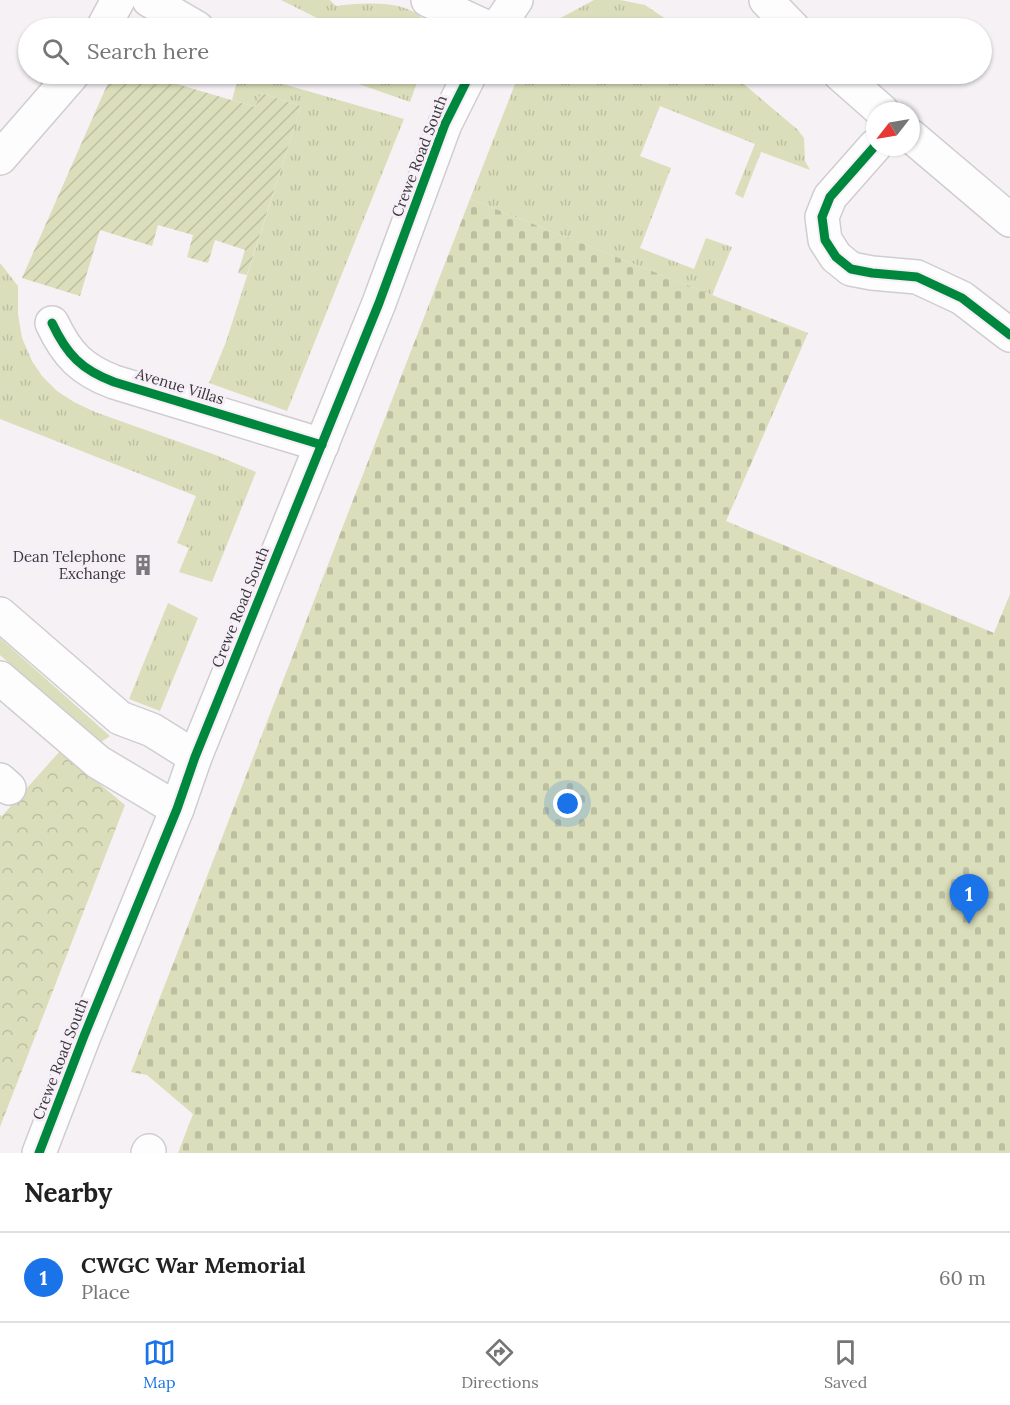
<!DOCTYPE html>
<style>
:root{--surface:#fff;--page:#f2f2f2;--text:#222;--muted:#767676;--line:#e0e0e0;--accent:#1a73e8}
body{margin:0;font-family:Lora,serif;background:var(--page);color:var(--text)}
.compass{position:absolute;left:866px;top:102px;width:54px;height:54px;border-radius:50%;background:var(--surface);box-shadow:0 2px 4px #0004;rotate:239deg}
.you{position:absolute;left:568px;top:804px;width:21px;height:21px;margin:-15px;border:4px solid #fff;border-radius:50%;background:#1a73e8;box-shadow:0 0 0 9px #1a73e833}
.badge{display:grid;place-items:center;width:39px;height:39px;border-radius:50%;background:var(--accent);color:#fff;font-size:20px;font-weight:700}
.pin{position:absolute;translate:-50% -50px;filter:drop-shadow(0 2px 3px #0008)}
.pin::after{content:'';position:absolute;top:32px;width:21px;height:18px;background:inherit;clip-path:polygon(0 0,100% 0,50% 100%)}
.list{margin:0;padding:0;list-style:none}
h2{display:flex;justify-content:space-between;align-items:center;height:78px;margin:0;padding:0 24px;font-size:26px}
h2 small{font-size:20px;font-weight:400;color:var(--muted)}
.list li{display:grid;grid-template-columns:39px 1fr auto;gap:18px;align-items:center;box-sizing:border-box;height:90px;padding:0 24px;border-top:2px solid var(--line)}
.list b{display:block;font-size:22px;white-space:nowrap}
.list p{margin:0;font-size:20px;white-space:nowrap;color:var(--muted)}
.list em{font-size:20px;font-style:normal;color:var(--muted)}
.icon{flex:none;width:33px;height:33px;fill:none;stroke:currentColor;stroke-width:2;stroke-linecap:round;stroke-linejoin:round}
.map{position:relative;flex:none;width:1010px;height:1153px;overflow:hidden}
.search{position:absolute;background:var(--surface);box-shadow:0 2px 4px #0004;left:18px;right:18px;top:18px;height:66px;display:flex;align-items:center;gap:15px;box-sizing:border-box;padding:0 21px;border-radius:33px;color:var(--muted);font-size:22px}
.sheet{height:168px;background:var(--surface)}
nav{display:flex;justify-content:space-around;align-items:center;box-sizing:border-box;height:84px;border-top:2px solid var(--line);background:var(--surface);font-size:16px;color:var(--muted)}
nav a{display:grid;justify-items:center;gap:3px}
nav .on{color:var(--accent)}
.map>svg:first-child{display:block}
</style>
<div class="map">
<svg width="1010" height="1153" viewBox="0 0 1010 1153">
<defs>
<pattern id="grass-tufts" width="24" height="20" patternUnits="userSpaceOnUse" patternTransform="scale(1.5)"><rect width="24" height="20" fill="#dbdeba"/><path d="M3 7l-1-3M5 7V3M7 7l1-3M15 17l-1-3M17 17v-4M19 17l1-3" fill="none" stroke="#bdbfa1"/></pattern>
<pattern id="cemetery-stones" width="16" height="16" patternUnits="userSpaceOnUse" patternTransform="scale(1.5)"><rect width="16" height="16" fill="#dbdeba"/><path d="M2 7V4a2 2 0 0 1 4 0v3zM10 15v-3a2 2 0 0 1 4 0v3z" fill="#bdbfa1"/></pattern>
<pattern id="park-crowns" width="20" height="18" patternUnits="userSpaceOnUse" patternTransform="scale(1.5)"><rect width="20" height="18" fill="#dbdeba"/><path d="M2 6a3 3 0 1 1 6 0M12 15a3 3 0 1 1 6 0" fill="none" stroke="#bdbfa1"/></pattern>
<pattern id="garden-furrows" width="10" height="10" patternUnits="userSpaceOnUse" patternTransform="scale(1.5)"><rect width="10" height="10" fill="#dbdeba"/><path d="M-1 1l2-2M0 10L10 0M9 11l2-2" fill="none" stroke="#bdbfa1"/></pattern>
</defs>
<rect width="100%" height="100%" fill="#f5f1f5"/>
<!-- grass -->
<g fill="url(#grass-tufts)">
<path d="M281 0H330L336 6C362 3 400 0 420 16 423 19 425 25 427 28H337Z"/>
<polygon points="594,0 620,0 645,5 679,28 548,28 555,21"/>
<polygon points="239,74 249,74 404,119 287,411 209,383 226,342 301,106 261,93 255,107 232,100"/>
<polygon points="333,74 420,74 410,102 333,75"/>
<polygon points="519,74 732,74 798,130 804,138 805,161 810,170 761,152 743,198 735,194 755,144 660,106 640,156 671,168 640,248 694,269 706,238 732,247 712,295 470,199"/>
<polygon points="0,263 18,286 18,314 22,338 32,361 42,376 57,391 74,402 95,412 213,454 256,472 212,582 179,572 189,548 177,543 196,496 0,419"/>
<polygon points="168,603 198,618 160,711 129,699"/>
<polygon points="0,638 110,736 98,744 0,655"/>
</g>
<!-- cemetery -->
<polygon fill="url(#cemetery-stones)" points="470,199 808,333 726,521 994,633 1010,594 1010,1153 178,1153 193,1114 147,1075 131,1072"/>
<!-- park -->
<polygon fill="url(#park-crowns)" points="60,751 125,805 0,1127 0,815 2,816"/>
<!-- garden -->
<polygon fill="url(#garden-furrows)" points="112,74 143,74 255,107 261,93 301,106 247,275 238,273 245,250 215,240 208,263 187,257 193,235 158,225 152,246 100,230 80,296 22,278"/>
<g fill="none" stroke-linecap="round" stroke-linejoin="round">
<defs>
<g id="minor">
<polyline points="149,0 197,28"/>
<polyline points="428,0 488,28"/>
<polyline points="103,28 118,0"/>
<polyline points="497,28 516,0"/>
<polyline points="875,146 830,197 822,217 825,240 836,257 851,269 872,273 917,277 962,298 1010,335"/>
<polyline points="0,158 73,74"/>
<path d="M52 323C67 355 82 370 114 382L322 445"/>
<polyline points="0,614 120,718 152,730 195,757"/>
<polyline points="0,678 98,762 177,809"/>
<polyline points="0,780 9,788"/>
<polyline points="39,1153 84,1036 177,809 195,757 379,303 445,124 470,74"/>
<polyline points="148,1153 149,1151"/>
</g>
<g id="major">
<polyline points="766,0 793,28"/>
<polyline points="840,74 882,111"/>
<polyline points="911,136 1010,220"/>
</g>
</defs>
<!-- minor casing -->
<use href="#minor" stroke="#d0cdd0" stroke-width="36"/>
<!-- major casing -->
<use href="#major" stroke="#d0cdd0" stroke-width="36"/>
<!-- minor -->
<use href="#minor" stroke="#fefdfe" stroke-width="33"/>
<!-- major -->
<use href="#major" stroke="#fefdfe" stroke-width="33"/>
<defs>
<g id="cycleway">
<polyline points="875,146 830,197 822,217 825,240 836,257 851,269 872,273 917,277 962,298 1010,335"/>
<path d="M52 323C67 355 82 370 114 382L322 445"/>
<polyline points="39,1153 84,1036 177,809 195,757 379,303 445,124 470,74"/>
</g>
</defs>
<!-- cycleway casing -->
<use href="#cycleway" stroke="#f7eff7" stroke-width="13"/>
<!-- cycleway -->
<use href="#cycleway" stroke="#00873e" stroke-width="9"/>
</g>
<!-- icons -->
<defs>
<symbol id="building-bare" viewBox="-9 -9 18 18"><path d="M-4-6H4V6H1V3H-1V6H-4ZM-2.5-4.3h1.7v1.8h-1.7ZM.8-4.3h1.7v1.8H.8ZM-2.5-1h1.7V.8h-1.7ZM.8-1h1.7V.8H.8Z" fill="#7b787b" stroke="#f7eff7" stroke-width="2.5" paint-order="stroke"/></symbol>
</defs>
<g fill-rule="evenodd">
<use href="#building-bare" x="128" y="550" width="30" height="30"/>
</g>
<g text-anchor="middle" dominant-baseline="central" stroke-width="6" stroke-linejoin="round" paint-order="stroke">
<!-- street labels -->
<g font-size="15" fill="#3a373a" stroke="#f7eff7">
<text transform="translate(419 156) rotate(-69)">Crewe Road South</text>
<text transform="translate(180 386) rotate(17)">Avenue Villas</text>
<text transform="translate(240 607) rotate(-68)">Crewe Road South</text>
<text transform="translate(60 1059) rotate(-69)">Crewe Road South</text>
</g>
<!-- poi labels -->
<g font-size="15" fill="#3a373a" stroke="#f7eff7" text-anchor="end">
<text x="126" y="556">Dean Telephone<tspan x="126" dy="17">Exchange</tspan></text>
</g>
</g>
</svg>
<svg class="compass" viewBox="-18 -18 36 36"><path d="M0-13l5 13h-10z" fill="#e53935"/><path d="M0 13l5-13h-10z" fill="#767676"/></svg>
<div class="you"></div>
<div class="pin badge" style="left:969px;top:924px">1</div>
<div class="search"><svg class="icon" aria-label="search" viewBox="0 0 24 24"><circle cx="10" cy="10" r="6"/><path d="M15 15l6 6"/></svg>Search here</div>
</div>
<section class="sheet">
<h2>Nearby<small></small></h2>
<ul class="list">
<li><span class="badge">1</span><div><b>CWGC War Memorial</b><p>Place</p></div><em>60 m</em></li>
</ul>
</section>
<nav>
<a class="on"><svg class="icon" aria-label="map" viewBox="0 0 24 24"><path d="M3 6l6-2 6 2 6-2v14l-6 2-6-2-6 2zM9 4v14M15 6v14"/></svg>Map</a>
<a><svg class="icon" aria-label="directions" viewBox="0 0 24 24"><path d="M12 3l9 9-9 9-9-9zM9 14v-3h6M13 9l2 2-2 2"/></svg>Directions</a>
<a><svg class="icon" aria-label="saved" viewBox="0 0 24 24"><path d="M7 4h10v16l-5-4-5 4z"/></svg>Saved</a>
</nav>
